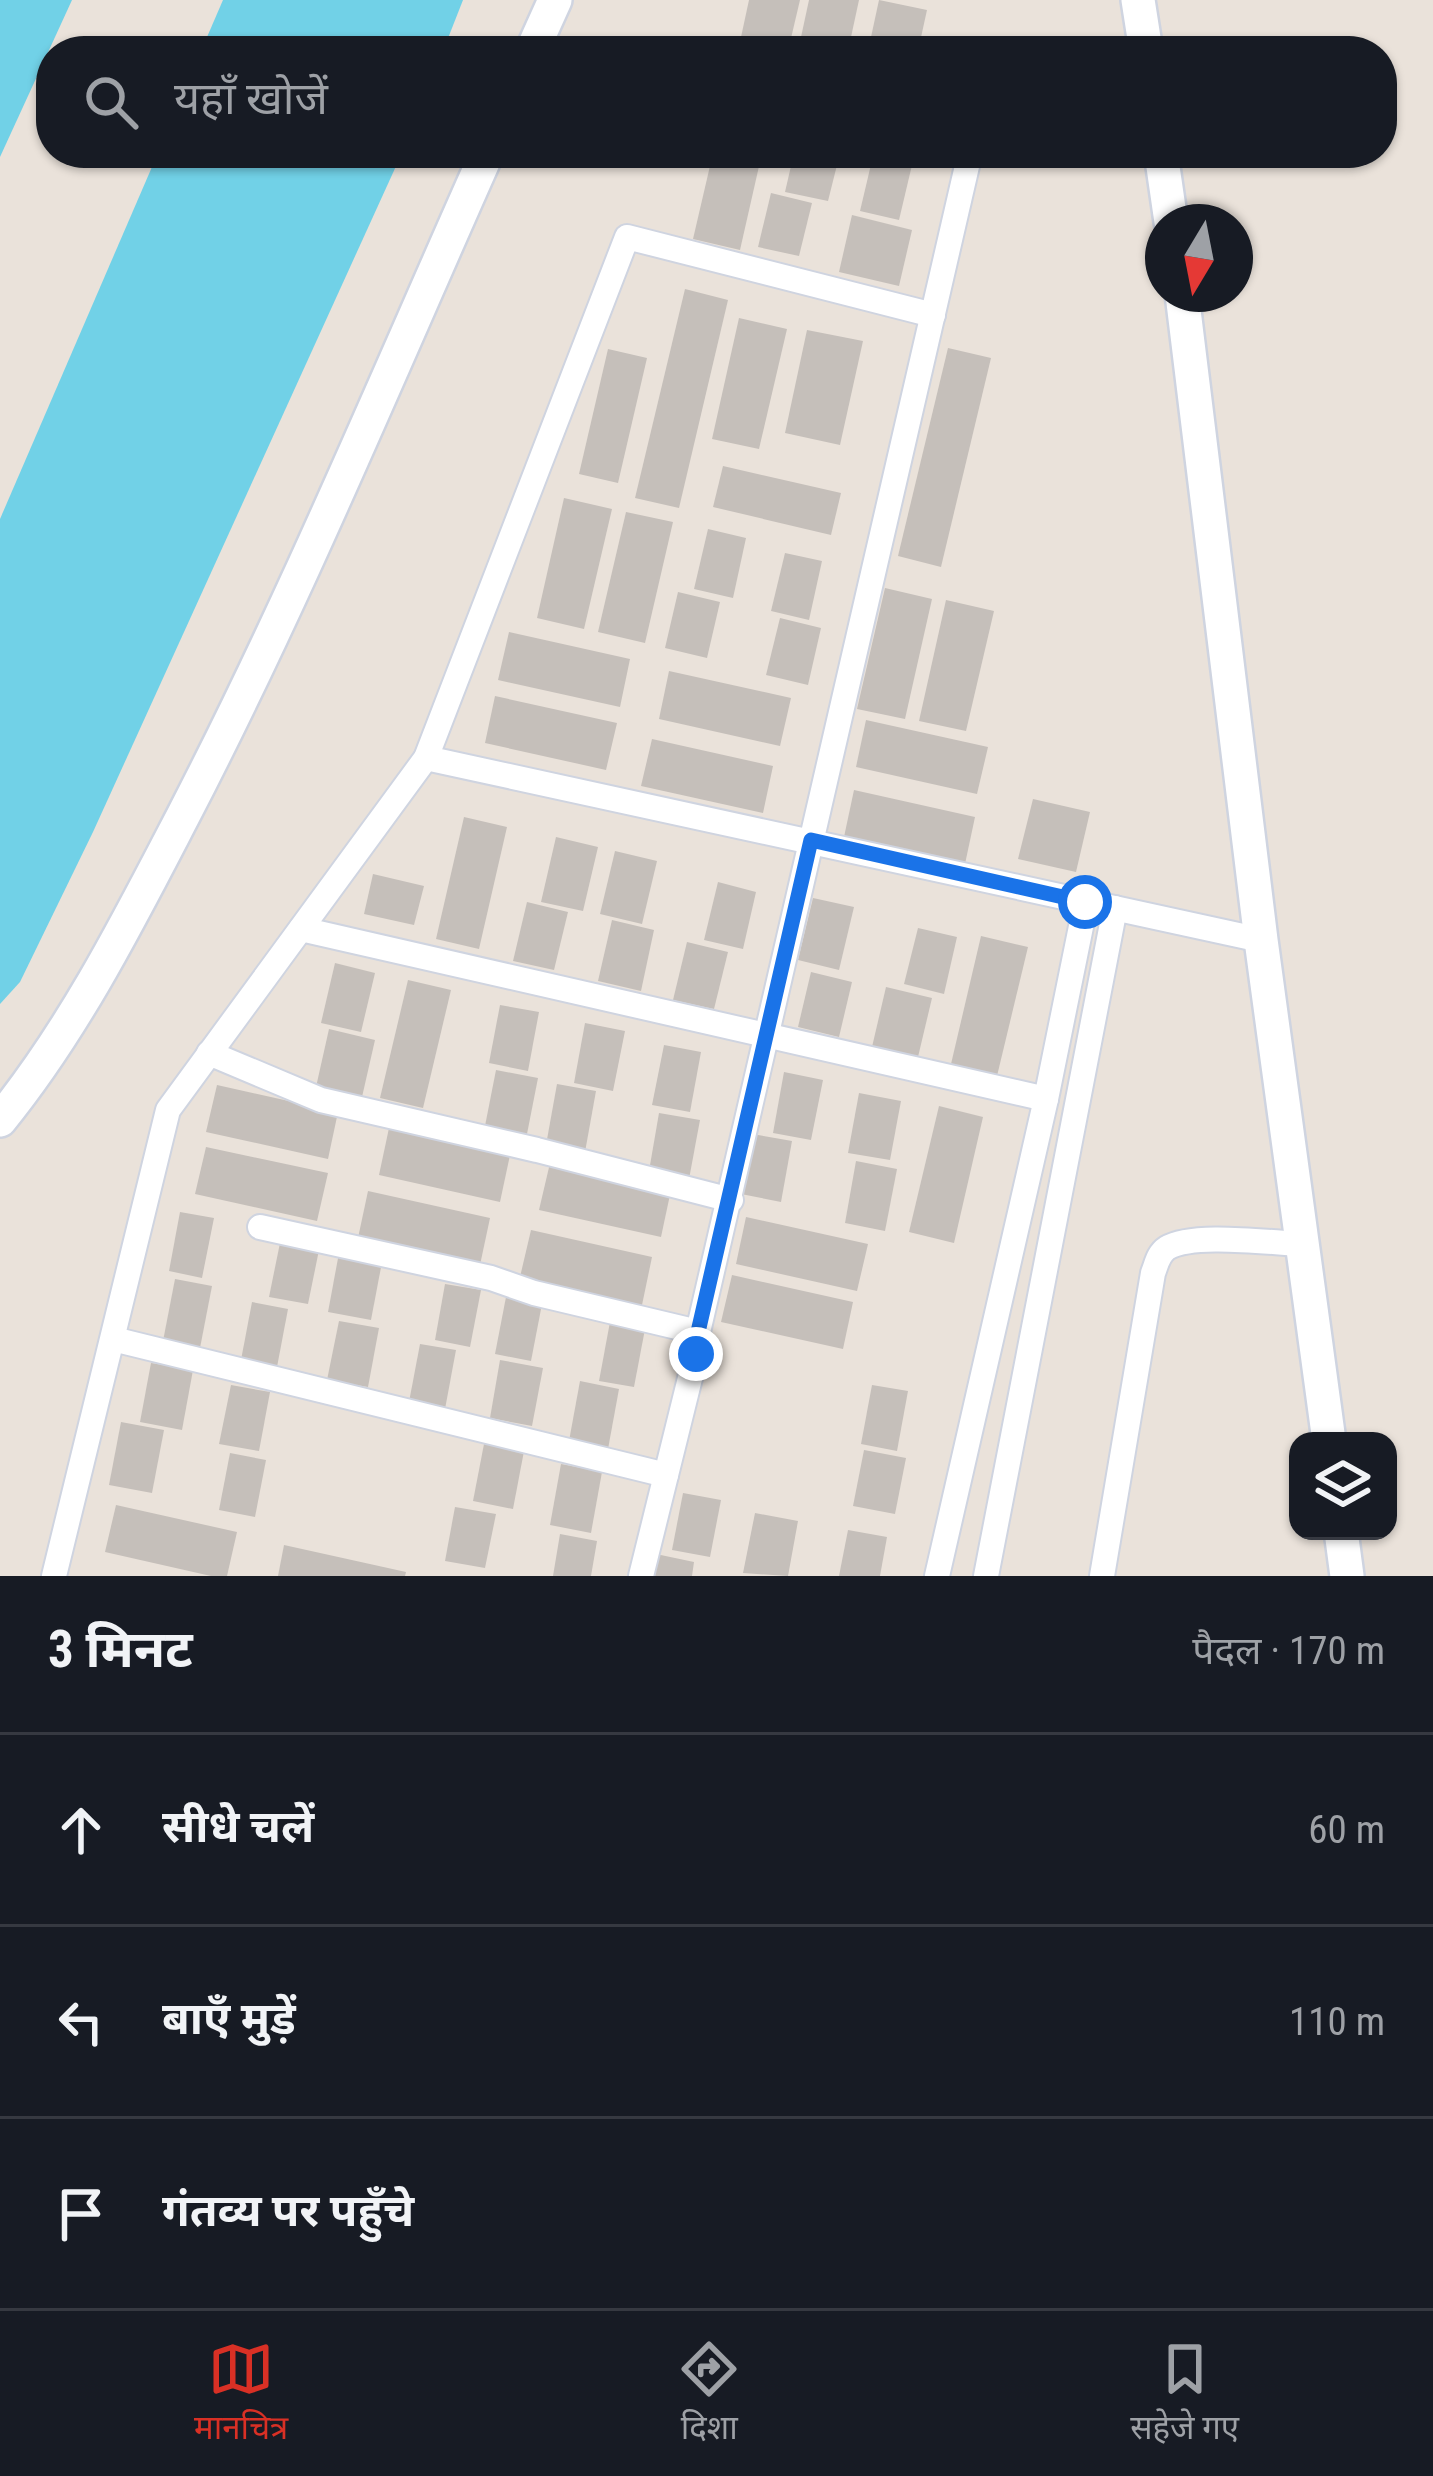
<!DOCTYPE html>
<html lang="hi">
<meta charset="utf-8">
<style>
:root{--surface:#171b24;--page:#242831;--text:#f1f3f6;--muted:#9ea1a6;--line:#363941;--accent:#d93025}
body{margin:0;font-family:"Roboto Condensed","Noto Sans Devanagari",sans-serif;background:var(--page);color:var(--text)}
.controls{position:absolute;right:36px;bottom:36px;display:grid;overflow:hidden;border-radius:24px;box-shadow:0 3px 9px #0004}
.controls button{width:108px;height:108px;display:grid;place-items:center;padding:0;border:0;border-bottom:3px solid var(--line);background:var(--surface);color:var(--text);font:60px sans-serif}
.compass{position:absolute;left:1145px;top:204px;width:108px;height:108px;border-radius:50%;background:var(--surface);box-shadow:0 3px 9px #0004;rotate:190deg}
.stop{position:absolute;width:36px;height:36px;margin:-27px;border:9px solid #1a73e8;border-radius:50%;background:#fff}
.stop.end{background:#1a73e8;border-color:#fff;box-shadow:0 3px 12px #0008}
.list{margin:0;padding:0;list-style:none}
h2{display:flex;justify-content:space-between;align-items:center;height:156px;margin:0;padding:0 48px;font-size:51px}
h2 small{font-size:39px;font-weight:400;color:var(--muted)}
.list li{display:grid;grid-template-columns:78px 1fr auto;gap:36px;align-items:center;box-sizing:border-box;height:192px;padding:0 48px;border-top:3px solid var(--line)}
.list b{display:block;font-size:45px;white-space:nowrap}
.list em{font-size:39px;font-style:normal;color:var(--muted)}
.icon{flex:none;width:66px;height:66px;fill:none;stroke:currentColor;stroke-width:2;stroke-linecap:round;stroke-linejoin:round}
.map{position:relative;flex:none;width:1433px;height:1576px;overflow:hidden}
.search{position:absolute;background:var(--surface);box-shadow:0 3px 9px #0004;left:36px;right:36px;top:36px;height:132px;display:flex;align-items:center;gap:30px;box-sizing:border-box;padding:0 42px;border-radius:48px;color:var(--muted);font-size:45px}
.sheet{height:732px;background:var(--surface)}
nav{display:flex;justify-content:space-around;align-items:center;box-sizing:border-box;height:168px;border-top:3px solid var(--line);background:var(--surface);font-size:33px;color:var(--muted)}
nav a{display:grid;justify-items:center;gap:6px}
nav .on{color:var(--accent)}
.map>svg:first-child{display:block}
</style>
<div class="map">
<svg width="1433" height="1576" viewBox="0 0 1433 1576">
<rect width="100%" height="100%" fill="#eae2da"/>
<!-- water -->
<g fill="#71d1e7">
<polygon points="0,0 72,0 0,157"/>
<polygon points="223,0 463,0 443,51 201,51"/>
<polygon points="158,153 402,153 93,832 20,982 0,1004 0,519"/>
</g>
<!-- building -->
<g fill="#c5bfba">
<polygon points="749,0 800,0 788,51 738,51"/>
<polygon points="809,0 859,0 848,51 798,51"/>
<polygon points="879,0 927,10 918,51 868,51"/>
<polygon points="713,153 762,153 740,250 693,239"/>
<polygon points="794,153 840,153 828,201 785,192"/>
<polygon points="873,156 912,165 899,220 860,211"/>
<polygon points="771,193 812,203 799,256 758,247"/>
<polygon points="852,215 912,230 899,286 839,272"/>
<polygon points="685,289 728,300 679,508 635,498"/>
<polygon points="739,318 787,329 759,449 712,439"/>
<polygon points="807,330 863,341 840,445 785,433"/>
<polygon points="948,348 991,358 941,567 898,556"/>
<polygon points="608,349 647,358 618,483 579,474"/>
<polygon points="723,466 841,493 831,535 713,507"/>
<polygon points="564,498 612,509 584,629 537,618"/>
<polygon points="626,512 673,522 645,643 598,632"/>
<polygon points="708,529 746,538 733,598 694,589"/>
<polygon points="785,553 822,561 809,620 771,611"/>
<polygon points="885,588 932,599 905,719 857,709"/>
<polygon points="678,592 720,602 707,658 665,648"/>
<polygon points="946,600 994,611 966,731 919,721"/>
<polygon points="780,618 821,628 808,685 766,675"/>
<polygon points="509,632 630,659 620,707 498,680"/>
<polygon points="669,671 791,698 780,746 659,719"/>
<polygon points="495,696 617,723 606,770 485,743"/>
<polygon points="866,720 988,747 977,794 856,767"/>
<polygon points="652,739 773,766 763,813 641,786"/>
<polygon points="854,790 975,817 965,864 844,837"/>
<polygon points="1033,799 1090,812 1076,872 1018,859"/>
<polygon points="464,817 507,827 479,949 436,939"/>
<polygon points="556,837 598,847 583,911 541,902"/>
<polygon points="615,851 657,861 642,924 600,914"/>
<polygon points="373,874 424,886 414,925 364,914"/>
<polygon points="718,882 756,892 743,949 704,940"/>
<polygon points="813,898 854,907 839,970 798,960"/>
<polygon points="527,902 568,912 554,970 513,961"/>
<polygon points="612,920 654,930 641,991 598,981"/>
<polygon points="918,928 957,937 944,994 904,984"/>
<polygon points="981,936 1028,947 997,1076 951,1064"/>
<polygon points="687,942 728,952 714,1009 673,1000"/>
<polygon points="335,963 375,973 361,1032 321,1023"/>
<polygon points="811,972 852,982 839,1037 798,1027"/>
<polygon points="408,980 451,990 423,1108 380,1098"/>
<polygon points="886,987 932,998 918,1057 872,1047"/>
<polygon points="500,1005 539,1012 528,1071 489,1063"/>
<polygon points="585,1023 625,1031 613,1091 574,1083"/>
<polygon points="329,1029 375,1040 362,1097 316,1087"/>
<polygon points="664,1045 701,1052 690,1112 652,1105"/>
<polygon points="496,1070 538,1078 526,1139 484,1131"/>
<polygon points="784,1072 823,1080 811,1140 773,1133"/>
<polygon points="557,1084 596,1091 585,1152 546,1145"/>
<polygon points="217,1085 338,1112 328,1159 206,1132"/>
<polygon points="859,1093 901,1101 890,1160 848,1153"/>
<polygon points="939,1106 983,1117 954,1243 909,1232"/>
<polygon points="659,1113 700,1120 689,1179 649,1171"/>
<polygon points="389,1128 510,1155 500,1202 379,1175"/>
<polygon points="752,1134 792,1141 781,1202 741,1194"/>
<polygon points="206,1147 328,1173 317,1221 195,1194"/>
<polygon points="856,1161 897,1169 885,1231 845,1223"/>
<polygon points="550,1163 671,1190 661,1237 539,1210"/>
<polygon points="368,1191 490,1218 480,1265 358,1238"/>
<polygon points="180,1212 214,1218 202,1278 169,1271"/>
<polygon points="746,1217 868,1244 857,1291 736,1264"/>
<polygon points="531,1230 652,1257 642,1305 520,1277"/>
<polygon points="280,1243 319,1250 308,1304 269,1297"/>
<polygon points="339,1253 382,1262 371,1320 328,1312"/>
<polygon points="732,1275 853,1302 843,1349 721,1322"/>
<polygon points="175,1279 212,1286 200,1348 163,1341"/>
<polygon points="445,1284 481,1290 470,1347 435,1340"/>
<polygon points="506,1297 542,1304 531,1361 495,1354"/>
<polygon points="252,1302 288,1309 277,1367 241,1360"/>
<polygon points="339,1321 379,1328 368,1387 327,1380"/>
<polygon points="610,1322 645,1329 634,1387 599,1381"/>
<polygon points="420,1344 456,1350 445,1409 409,1402"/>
<polygon points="500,1360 543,1368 532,1426 490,1418"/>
<polygon points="151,1363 193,1370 182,1430 140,1422"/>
<polygon points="580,1381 619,1389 608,1449 569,1441"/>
<polygon points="231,1385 270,1392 259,1451 219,1444"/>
<polygon points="872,1385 908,1391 897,1451 861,1444"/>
<polygon points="121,1422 164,1430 152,1493 109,1485"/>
<polygon points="484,1444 524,1451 513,1509 473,1501"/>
<polygon points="864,1450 906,1458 895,1514 853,1506"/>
<polygon points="230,1453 266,1460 255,1517 219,1510"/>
<polygon points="561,1464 602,1472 591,1533 550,1525"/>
<polygon points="683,1493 721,1500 710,1557 672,1550"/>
<polygon points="116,1505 237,1532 227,1576 211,1576 105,1552"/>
<polygon points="455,1507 496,1514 485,1568 445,1561"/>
<polygon points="755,1513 798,1521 788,1576 743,1573"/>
<polygon points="848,1530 887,1537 880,1576 839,1576"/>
<polygon points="560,1534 597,1541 591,1576 553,1576"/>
<polygon points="284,1545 406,1572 405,1576 278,1576"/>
<polygon points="656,1554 694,1562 692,1576 652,1576"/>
</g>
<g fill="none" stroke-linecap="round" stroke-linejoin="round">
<defs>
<g id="street">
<polyline points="426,758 1261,940"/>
<polyline points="301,929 1046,1099"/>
<polyline points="209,1053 321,1100 537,1150 731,1200"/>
<polyline points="260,1227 491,1278 534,1293 698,1332"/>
<polyline points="113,1339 666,1475"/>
<polyline points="54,1576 168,1110 426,758 627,237 933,315"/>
<polyline points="641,1576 696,1354 698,1332 970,153"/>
<polyline points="937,1576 1046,1099 1086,902"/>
<polyline points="986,1576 1115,908"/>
<path d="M1102 1576 1153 1273C1157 1263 1158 1254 1167 1248 1193 1232 1271 1243 1303 1244"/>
</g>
<g id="secondary">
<polyline points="1138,0 1146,51"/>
<polyline points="532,51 555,0"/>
<polyline points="1161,153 1171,222"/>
<polyline points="1182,294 1261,940 1329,1441"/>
<path d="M0 1120C74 1029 129 920 183 816 295 600 388 375 487 153"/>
<polyline points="1341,1531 1347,1576"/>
</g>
</defs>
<!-- street casing -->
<use href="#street" stroke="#cfd4e0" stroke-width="28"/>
<!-- secondary casing -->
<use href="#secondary" stroke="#cfd4e0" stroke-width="38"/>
<!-- street -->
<use href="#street" stroke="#fff" stroke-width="24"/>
<!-- secondary -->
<use href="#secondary" stroke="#fff" stroke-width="33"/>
</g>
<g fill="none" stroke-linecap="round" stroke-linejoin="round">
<!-- route -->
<polyline stroke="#1a73e8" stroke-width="15" points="696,1354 698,1332 811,840 1085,902"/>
</g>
</svg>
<div class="controls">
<button><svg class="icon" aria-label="layers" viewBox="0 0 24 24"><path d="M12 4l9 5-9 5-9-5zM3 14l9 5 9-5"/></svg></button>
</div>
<svg class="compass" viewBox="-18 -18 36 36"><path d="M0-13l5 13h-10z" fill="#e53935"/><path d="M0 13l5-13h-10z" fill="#9ea1a6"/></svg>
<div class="stop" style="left:1085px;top:902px"></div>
<div class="stop end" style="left:696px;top:1354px"></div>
<div class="search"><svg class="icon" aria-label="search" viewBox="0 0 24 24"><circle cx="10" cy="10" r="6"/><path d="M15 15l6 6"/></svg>यहाँ खोजें</div>
</div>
<section class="sheet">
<h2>3 मिनट<small>पैदल · 170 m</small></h2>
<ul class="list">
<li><svg class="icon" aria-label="ahead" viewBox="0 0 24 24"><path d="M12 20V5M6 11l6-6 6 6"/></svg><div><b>सीधे चलें</b></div><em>60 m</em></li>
<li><svg class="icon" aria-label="left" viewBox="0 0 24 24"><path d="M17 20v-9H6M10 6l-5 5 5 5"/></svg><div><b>बाएँ मुड़ें</b></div><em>110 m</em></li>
<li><svg class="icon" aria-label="arrive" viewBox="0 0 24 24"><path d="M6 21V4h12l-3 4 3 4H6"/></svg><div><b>गंतव्य पर पहुँचे</b></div></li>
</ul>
</section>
<nav>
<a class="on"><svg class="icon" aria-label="map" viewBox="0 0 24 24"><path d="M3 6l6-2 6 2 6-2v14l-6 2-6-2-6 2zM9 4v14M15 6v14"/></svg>मानचित्र</a>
<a><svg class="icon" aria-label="directions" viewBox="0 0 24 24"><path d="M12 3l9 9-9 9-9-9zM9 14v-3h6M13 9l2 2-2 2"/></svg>दिशा</a>
<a><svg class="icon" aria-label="saved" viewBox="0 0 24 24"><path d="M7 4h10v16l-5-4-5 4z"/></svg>सहेजे गए</a>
</nav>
